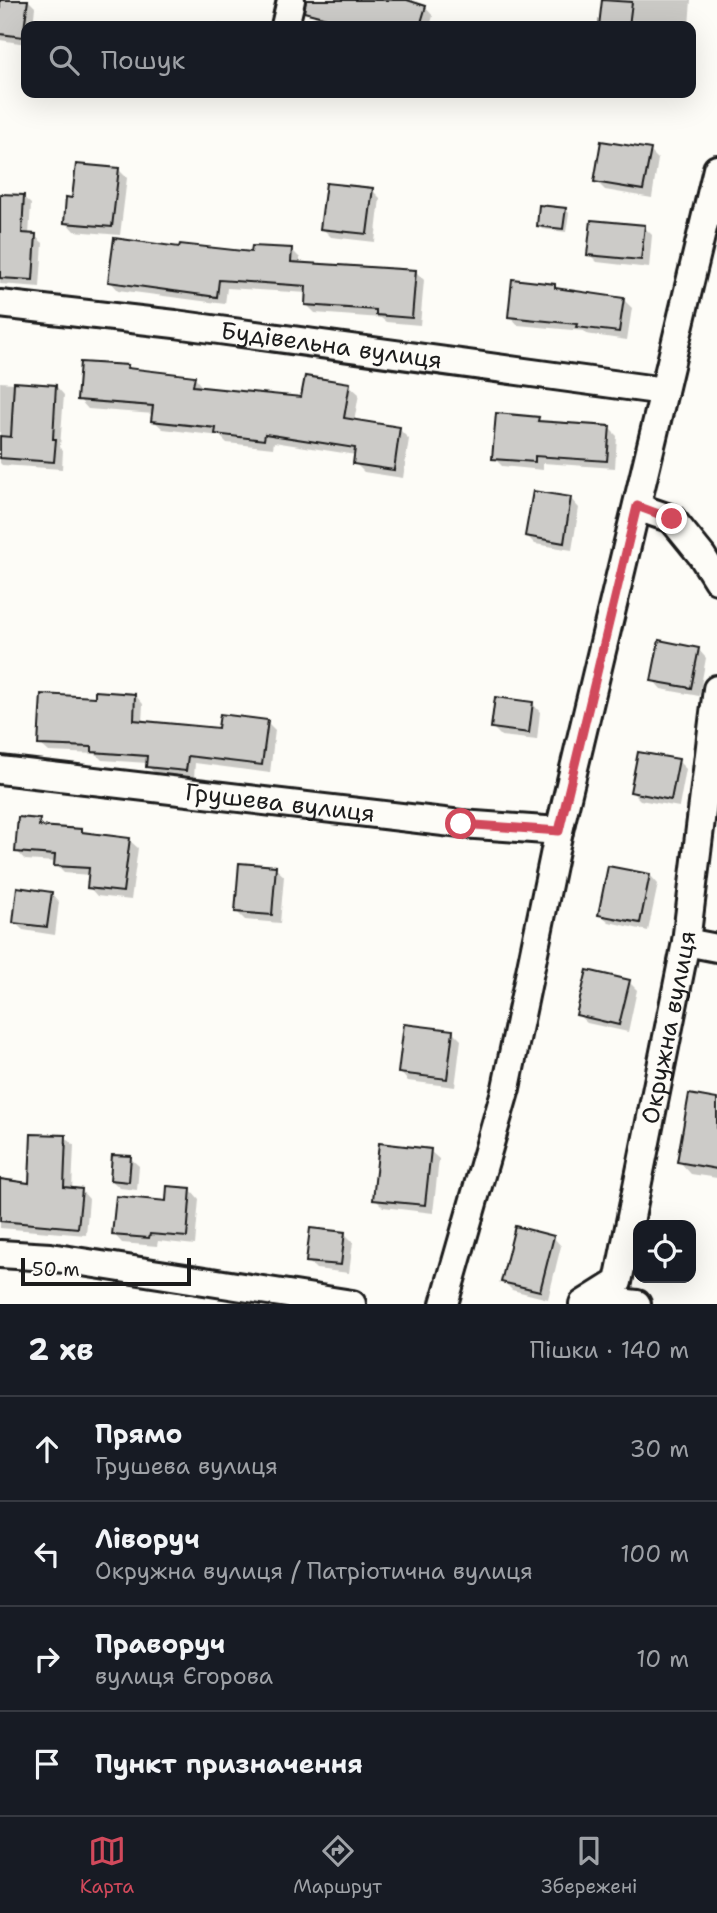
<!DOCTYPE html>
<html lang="uk">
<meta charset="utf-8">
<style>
:root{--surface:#171b24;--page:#20242c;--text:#f1f3f6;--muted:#9ea1a6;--line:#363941;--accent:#d1495b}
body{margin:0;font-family:"Shantell Sans",sans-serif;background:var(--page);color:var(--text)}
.controls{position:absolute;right:21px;bottom:21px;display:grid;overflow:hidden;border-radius:14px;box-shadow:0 7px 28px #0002}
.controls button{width:63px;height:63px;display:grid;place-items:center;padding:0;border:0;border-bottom:2px solid var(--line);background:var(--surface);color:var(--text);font:35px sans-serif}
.scale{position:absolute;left:21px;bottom:18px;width:170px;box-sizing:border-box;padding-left:7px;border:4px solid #1c1c1c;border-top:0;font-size:19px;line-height:24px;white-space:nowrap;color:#1c1c1c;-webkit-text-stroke:5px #fdfcf7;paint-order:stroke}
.stop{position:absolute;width:21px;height:21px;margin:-16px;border:5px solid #d1495b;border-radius:50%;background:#fff}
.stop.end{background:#d1495b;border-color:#fff;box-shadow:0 2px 7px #0008}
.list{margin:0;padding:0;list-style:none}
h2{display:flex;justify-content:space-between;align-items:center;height:91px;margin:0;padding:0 28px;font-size:30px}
h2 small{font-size:23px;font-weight:400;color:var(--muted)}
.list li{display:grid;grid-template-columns:46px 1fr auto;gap:21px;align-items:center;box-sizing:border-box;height:105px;padding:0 28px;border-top:2px solid var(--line)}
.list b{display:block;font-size:26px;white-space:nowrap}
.list p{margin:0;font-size:23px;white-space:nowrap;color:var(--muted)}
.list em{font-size:23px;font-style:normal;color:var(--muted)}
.icon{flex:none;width:38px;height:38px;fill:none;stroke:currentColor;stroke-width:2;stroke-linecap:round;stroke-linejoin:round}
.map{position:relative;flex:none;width:717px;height:1304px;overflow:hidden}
.search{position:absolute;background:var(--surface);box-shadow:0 7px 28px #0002;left:21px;right:21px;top:21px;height:77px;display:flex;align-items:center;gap:18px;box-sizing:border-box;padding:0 24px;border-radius:14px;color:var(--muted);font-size:26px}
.sheet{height:511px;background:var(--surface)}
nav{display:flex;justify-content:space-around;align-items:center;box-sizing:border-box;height:98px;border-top:2px solid var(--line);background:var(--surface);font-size:19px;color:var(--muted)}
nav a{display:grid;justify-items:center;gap:4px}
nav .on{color:var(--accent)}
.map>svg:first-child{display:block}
</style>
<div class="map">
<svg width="717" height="1304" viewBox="0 0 717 1304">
<rect width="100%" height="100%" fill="#fdfcf7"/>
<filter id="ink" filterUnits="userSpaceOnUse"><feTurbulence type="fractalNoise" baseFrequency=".0143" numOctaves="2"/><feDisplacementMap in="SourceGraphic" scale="14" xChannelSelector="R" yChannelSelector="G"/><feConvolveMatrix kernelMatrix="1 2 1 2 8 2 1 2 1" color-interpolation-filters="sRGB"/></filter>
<g filter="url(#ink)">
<!-- shadow -->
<g fill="#0003">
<polygon points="0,0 28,0 35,7 33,26 26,26 26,44 0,40"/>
<polygon points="315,0 402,0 425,7 433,16 430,26 355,26 355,24 319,14 319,18 352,26 339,26 320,21 311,13"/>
<polygon points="615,0 691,0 689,26 601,26 604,1 614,2"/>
<polygon points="214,23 243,26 213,26"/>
<polygon points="650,151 658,159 652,198 605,190 596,181"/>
<polygon points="119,170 127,178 120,235 74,231 66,222"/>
<polygon points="372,190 380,198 375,242 331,237 322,228"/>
<polygon points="0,196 23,197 31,204 29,235 35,236 43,243 40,287 0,284"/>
<polygon points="565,209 569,213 566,232 542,229 539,225"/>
<polygon points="644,227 652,235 649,268 597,262 589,254"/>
<polygon points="181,249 253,254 292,250 300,258 300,264 416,272 424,280 420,325 386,322 381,318 315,313 307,305 308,293 227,288 225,304 118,290 110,281"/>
<polygon points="554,285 560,291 623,299 632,308 627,340 586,334 583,331 518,325 510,316"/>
<polygon points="127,367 130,370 194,377 203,388 303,399 349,385 359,394 354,422 399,429 409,439 403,478 364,472 355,463 356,455 274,442 273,448 227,443 220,436 163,429 153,420 154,414 88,409 79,399"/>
<polygon points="0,382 56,386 64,395 60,447 63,450 62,469 2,465 0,463"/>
<polygon points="538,418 542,423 609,428 617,436 615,468 543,463 543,470 502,466 494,458"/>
<polygon points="571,499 579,508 572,550 535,544 527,536"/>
<polygon points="698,649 706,658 699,696 661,689 653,680"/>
<polygon points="135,695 143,704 142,722 219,730 267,722 275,730 270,773 195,763 194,778 156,775 148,766 148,763 102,760 96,754 49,752 40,744 97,699"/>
<polygon points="532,703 540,712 537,740 501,736 493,728"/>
<polygon points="678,761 686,769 679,807 640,800 632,792"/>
<polygon points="39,820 47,829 81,831 85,835 129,840 138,848 131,900 97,896 89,887 90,875 64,873 56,865 56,862 25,860 17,851"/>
<polygon points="275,868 284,876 280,923 245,920 237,912"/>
<polygon points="650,875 658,884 648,931 609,922 600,914"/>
<polygon points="51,893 59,902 55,935 23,930 14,922"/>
<polygon points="629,982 637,990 628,1032 587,1023 578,1015"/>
<polygon points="452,1031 461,1040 455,1087 408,1081 400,1072"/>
<polygon points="717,1100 717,1178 691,1174 679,1161"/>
<polygon points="65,1137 74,1145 72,1190 81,1190 89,1199 86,1235 0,1228 0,1181 31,1185"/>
<polygon points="430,1151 439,1159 433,1213 383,1207 375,1199"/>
<polygon points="130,1158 139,1166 137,1190 120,1188 111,1180"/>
<polygon points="191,1190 199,1199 195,1245 158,1241 157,1246 122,1243 114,1234"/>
<polygon points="344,1233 353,1242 349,1273 316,1269 308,1261"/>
<polygon points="553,1237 561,1246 548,1299 512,1290 503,1281"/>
</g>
<!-- building -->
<g fill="#cccbc8" stroke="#1c1c1c" stroke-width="2">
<polygon points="0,0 28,0 23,37 0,34"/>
<polygon points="306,0 407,0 426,6 420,26 367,26 346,23 304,12"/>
<polygon points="602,0 632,2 629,26 599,26"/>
<polygon points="601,141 651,149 643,190 594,182"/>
<polygon points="76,164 119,168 112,227 64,223 66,197 72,198"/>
<polygon points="326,183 373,188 367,234 320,229"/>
<polygon points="0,194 24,195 22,233 36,234 33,280 0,278"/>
<polygon points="539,205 566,208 563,229 537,226"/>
<polygon points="591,220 645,225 641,260 587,255"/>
<polygon points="114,238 179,247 180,244 251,252 252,246 292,248 291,262 416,270 412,318 376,315 376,310 305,305 306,286 219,280 217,297 108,282"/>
<polygon points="512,279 555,284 555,288 624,298 619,332 576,327 577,324 508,317"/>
<polygon points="80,362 128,365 127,368 195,376 193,386 301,397 305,376 350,383 344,418 400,427 394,470 353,464 355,448 265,434 264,440 215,434 216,428 151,421 153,406 77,400"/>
<polygon points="14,382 56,385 53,439 56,439 54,462 0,458 0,436 11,437"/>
<polygon points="496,413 539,417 538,421 610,426 607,461 535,456 535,462 492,459"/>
<polygon points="533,491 571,497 564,543 525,536"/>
<polygon points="659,640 699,648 691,688 651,681"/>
<polygon points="95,691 135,694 134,720 218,728 220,714 268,720 262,765 188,756 186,771 146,767 147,756 92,752 92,747 38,745 41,694 95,697"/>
<polygon points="495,697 533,702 529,733 491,728"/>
<polygon points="638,752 679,759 671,800 630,792"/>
<polygon points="18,817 40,819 39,826 82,829 82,832 130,838 123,892 87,888 89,868 54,866 55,855 15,852"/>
<polygon points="239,863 276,866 272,915 235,912"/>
<polygon points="608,866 650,874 640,923 598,915"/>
<polygon points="17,887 52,892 47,927 13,923"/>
<polygon points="587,970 630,980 619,1025 576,1015"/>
<polygon points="404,1024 453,1030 447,1079 398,1073"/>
<polygon points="689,1094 717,1099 717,1169 677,1162"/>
<polygon points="31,1134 66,1135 64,1187 82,1189 78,1228 0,1221 0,1179 29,1183"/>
<polygon points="379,1143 431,1149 425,1205 373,1200"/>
<polygon points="112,1155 131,1156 129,1182 110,1180"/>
<polygon points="167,1186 191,1188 187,1237 150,1234 149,1238 112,1235 116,1196 166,1201"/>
<polygon points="515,1226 554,1236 540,1291 501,1282"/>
<polygon points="310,1228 345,1232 341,1265 306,1262"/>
</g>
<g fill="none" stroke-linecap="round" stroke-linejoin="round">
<defs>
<g id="minor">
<polyline points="285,26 291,0"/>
<path id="s1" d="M0 304 175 324 664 391"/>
<polyline points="637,507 672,519 702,556 717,580"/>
<path id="s2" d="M0 770 461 824 559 831"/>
<polyline points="686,942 717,948"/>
<polyline points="0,1254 50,1257 352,1304"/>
<polyline points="444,1304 506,1088 559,831 717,169"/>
<path id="s3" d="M583 1304 618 1282 686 942 717 689"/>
<polyline points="597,1304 610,1301 637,1304"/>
</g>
</defs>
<!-- minor casing -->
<use href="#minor" stroke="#1c1c1c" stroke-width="32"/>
<!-- minor -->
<use href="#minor" stroke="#fdfcf7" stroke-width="26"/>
</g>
</g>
<g fill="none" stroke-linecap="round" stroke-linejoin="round" filter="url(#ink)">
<!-- route -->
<polyline stroke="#d1495b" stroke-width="9" points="461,824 559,831 637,506 672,519"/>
</g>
<g text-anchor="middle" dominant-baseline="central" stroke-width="5" stroke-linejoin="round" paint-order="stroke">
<!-- street labels -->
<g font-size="24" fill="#1c1c1c" stroke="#fdfcf7">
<text stroke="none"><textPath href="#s1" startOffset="334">Будівельна вулиця</textPath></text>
<text stroke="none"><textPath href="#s2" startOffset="282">Грушева вулиця</textPath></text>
<text stroke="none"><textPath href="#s3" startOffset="301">Окружна вулиця</textPath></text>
</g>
</g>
</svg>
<div class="controls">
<button><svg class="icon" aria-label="locate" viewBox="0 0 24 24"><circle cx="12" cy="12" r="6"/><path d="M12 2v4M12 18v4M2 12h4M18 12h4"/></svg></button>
</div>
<div class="scale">50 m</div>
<div class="stop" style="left:461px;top:824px"></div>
<div class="stop end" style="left:672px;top:519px"></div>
<div class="search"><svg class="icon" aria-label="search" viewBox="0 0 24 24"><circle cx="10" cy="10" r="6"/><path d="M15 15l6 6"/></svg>Пошук</div>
</div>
<section class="sheet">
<h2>2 хв<small>Пішки · 140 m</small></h2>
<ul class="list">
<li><svg class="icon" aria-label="ahead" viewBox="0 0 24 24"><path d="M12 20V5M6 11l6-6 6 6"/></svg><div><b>Прямо</b><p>Грушева вулиця</p></div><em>30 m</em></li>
<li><svg class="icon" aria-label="left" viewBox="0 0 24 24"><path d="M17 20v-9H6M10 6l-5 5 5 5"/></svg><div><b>Ліворуч</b><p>Окружна вулиця / Патріотична вулиця</p></div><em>100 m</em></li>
<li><svg class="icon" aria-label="right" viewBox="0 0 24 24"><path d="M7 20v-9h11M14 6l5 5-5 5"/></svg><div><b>Праворуч</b><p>вулиця Єгорова</p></div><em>10 m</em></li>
<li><svg class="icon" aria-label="arrive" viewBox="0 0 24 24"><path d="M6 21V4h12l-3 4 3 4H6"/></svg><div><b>Пункт призначення</b></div></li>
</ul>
</section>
<nav>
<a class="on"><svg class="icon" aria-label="map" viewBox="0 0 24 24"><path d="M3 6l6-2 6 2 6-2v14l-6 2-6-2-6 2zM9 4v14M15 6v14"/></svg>Карта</a>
<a><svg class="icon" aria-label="directions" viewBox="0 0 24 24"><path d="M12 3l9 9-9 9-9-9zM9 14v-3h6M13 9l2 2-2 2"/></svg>Маршрут</a>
<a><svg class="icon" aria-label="saved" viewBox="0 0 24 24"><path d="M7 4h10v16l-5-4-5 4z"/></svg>Збережені</a>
</nav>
